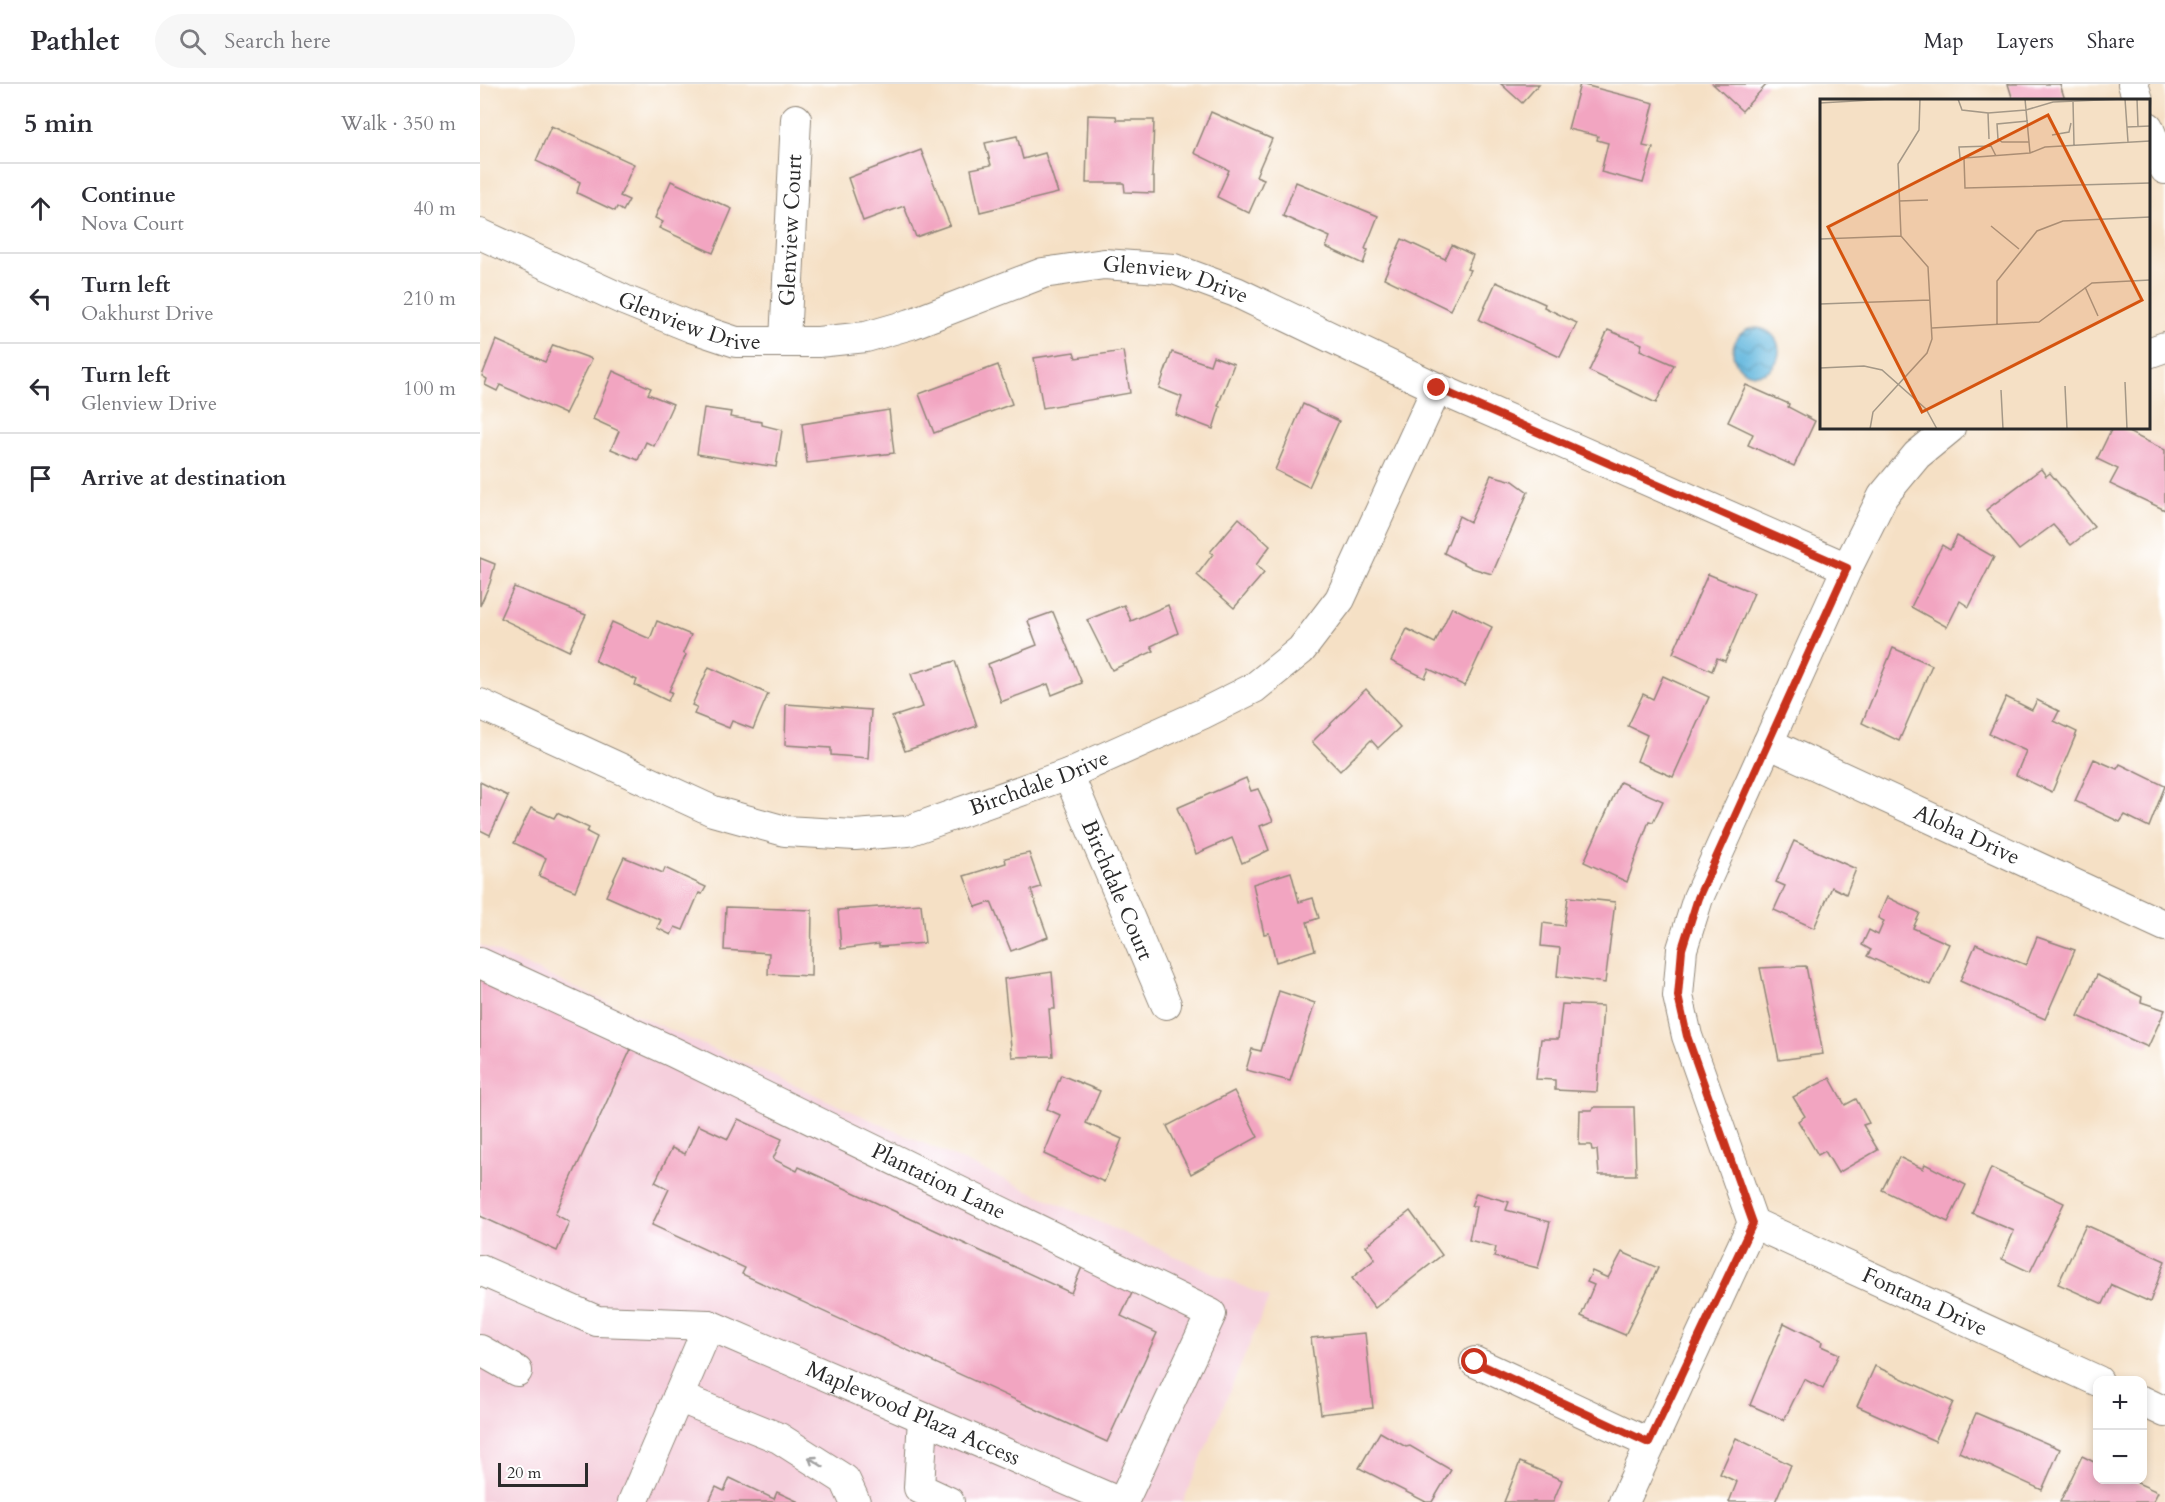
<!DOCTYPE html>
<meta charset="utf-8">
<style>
:root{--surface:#fff;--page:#f7f7f7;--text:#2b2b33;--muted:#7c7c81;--line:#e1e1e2}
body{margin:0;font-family:Cardo,serif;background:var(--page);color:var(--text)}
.controls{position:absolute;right:18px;bottom:18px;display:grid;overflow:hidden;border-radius:12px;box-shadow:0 3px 9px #0003}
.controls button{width:54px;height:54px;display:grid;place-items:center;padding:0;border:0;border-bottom:2px solid var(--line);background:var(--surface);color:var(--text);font:30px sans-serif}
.scale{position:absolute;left:18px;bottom:15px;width:90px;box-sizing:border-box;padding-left:6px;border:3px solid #2b2b2b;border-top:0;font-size:16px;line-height:21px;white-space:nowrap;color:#2b2b2b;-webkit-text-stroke:4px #fff;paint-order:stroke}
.stop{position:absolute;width:18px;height:18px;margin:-14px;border:4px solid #c8321e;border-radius:50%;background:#fff}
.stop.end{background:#c8321e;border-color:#fff;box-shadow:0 2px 6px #0008}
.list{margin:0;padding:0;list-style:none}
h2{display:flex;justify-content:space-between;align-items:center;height:78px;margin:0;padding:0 24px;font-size:26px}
h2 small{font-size:20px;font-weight:400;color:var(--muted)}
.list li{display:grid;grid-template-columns:39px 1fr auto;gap:18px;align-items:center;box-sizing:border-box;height:90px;padding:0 24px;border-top:2px solid var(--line)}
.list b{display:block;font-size:22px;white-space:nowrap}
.list p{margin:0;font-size:20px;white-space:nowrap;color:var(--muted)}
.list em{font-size:20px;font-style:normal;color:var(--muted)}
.icon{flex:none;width:33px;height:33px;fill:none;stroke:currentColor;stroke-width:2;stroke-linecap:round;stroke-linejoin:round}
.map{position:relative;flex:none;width:1685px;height:1418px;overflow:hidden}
header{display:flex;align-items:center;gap:36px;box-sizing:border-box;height:84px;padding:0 30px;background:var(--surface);border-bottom:2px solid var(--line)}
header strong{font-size:28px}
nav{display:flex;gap:33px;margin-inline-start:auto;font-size:21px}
.search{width:420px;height:54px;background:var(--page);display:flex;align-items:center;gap:15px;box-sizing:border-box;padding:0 21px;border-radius:33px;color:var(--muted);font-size:22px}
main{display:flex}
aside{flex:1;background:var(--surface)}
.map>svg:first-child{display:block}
</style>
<header>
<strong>Pathlet</strong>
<div class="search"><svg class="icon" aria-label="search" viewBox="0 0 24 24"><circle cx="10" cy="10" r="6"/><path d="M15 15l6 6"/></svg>Search here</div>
<nav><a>Map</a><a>Layers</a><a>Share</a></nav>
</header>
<main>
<aside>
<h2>5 min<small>Walk · 350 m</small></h2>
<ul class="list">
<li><svg class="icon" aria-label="ahead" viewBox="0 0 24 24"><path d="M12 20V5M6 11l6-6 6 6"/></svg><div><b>Continue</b><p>Nova Court</p></div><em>40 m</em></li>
<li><svg class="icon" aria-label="left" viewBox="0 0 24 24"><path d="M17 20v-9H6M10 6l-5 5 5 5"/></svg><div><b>Turn left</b><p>Oakhurst Drive</p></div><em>210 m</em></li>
<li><svg class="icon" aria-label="left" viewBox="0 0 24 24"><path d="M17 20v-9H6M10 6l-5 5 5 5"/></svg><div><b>Turn left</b><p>Glenview Drive</p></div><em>100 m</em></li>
<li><svg class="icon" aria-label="arrive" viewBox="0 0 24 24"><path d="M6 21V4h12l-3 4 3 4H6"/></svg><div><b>Arrive at destination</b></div></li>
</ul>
</aside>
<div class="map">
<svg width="1685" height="1418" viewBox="0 0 1685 1418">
<defs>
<pattern id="water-waves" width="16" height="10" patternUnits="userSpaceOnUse" patternTransform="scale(1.5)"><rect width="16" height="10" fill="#61b6dd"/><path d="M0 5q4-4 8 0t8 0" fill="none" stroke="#5094b3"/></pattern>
</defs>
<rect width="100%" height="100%" fill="#fff"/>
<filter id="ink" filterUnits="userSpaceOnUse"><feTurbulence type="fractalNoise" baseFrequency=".0167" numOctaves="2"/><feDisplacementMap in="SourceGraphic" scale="12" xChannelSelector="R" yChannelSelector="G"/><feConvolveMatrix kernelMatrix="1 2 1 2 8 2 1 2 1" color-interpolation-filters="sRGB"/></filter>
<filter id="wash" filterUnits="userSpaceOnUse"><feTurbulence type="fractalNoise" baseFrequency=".008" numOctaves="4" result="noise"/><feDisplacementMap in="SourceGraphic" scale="24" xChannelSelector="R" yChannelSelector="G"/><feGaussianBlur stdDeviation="1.35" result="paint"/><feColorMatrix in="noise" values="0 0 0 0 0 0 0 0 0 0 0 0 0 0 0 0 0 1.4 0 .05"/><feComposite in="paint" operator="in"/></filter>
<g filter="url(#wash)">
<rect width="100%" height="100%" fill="#f5e0c5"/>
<!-- built -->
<polygon fill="#f5cfdc" points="0,861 789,1214 703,1418 0,1418"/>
<!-- water -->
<circle fill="url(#water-waves)" stroke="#467084" stroke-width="1.5" cx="1276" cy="267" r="23"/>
<g id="blocks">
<!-- building -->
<g fill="#f2a5c1">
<polygon points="1021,0 1059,0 1042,19"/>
<polygon points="1100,0 1174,19 1163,62 1173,64 1163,99 1121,88 1128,59 1117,56 1118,52 1088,45"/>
<polygon points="1233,0 1287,0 1262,27"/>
<polygon points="1528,0 1580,0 1585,16 1533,16"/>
<polygon points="731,28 792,55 776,92 784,95 769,129 737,113 749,86 714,69"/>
<polygon points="608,31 636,32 637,36 674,36 672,93 674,93 674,109 645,108 644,99 606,99"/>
<polygon points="71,42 154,80 140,112 149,116 143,127 137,123 135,127 97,109 100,98 56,77"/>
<polygon points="537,52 543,75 565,69 578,109 500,128 491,85 511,81 505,59"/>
<polygon points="441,66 470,141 436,153 424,122 383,137 368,94"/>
<polygon points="191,97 252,125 233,169 179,144 183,138 175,134"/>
<polygon points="816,98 898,132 885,165 888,166 883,180 846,163 850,153 803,132"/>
<polygon points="922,155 965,175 972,161 993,171 987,185 990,186 970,226 904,194"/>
<polygon points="1016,198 1065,220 1064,223 1097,239 1080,273 999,236"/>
<polygon points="1128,246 1162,260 1160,266 1194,281 1176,319 1109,287"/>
<polygon points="16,256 65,278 73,261 112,275 85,330 20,301 17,307 5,301 7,295 2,292"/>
<polygon points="643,267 650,309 563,324 554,274 594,268 596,274"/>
<polygon points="692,268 730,281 733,272 754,280 738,322 740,323 733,345 696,331 702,313 679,304"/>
<polygon points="518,281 532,320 454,349 439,310"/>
<polygon points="133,287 171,304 168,310 193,320 174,362 166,358 158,376 131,365 139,347 113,335"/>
<polygon points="1266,301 1309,320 1308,323 1335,337 1314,382 1268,361 1273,350 1248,338"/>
<polygon points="823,320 859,337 829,403 795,386"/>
<polygon points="224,324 251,328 250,333 282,338 282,341 302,346 296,383 217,370"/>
<polygon points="409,326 414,369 327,379 322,340"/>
<polygon points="1632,344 1640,344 1685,366 1685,426 1630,400 1638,385 1617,375"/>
<polygon points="1561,385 1566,392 1570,389 1614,443 1591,461 1573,441 1539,466 1506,426"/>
<polygon points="1011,391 1033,397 1048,408 1012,490 992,484 964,469 979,432 990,438"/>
<polygon points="759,434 790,462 776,481 784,489 754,524 717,491 733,470 730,468"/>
<polygon points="1477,452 1514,473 1489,523 1480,517 1467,543 1431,523 1462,461 1470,466"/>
<polygon points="0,474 15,480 10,499 0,522"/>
<polygon points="1228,490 1274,509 1245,577 1237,574 1232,587 1193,569"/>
<polygon points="34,503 106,531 89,567 20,534"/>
<polygon points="644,521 651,537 688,521 698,549 671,562 674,567 632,586 607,536"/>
<polygon points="972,523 1012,543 985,602 949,585 945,594 911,577 927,545 955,559"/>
<polygon points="573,528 602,599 572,611 568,600 521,618 508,580 557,561 548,537"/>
<polygon points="177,537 211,551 203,569 206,571 189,607 192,608 188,617 155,601 157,596 115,577 132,538 170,555"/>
<polygon points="1413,564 1452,581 1419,657 1382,639"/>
<polygon points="475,577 497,642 425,667 412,633 443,623 431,590"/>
<polygon points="229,583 288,610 273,645 252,637 249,644 214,630 217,623 212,621"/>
<polygon points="1183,592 1229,613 1193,693 1157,677 1167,651 1148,642 1163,610 1173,615"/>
<polygon points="886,605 920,643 898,664 891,656 860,687 832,658"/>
<polygon points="1526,613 1552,626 1557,616 1579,627 1574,637 1597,648 1572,708 1536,691 1546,667 1509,650"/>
<polygon points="306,620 391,626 388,674 351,671 351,664 305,661"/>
<polygon points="1614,675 1637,685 1640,680 1685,702 1669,743 1645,731 1640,738 1595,717"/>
<polygon points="766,694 771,707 778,705 793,737 780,742 789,766 762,779 752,754 716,770 697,724"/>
<polygon points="0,698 28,712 10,751 0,746"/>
<polygon points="1140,698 1183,717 1173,738 1169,737 1147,798 1104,778"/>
<polygon points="51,724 74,734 77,729 109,744 107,748 117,753 95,807 59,792 66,774 34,759"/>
<polygon points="1314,757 1376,785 1366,810 1352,803 1334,844 1294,826 1305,802 1296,798"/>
<polygon points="549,769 561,803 551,806 568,853 531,867 511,818 496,823 484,792 526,779 525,774"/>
<polygon points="144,773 183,789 185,784 226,803 222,810 219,809 203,846 195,843 191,851 177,844 181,836 126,812"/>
<polygon points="811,788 819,818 833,814 839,834 827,838 835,866 796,878 789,849 784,850 773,800"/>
<polygon points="1088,813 1135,818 1125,899 1077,892 1080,864 1061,862 1063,839 1084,842"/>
<polygon points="1407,813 1440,829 1433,844 1469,860 1450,901 1387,872 1391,866 1382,861 1389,846 1398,851 1404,837 1398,834"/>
<polygon points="441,820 445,859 399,863 399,860 361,865 358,826"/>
<polygon points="246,823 332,826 331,892 288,890 289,869 244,866"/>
<polygon points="1557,853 1595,866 1565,935 1480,897 1496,860 1546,881"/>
<polygon points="1326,882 1343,970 1299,976 1280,884"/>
<polygon points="572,888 575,925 569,925 573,972 532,973 524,895"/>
<polygon points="1617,891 1662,913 1661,918 1685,926 1668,963 1598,932"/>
<polygon points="0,895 151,965 75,1130 89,1138 77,1167 0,1132"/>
<polygon points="799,907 835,919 810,997 766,986 772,965 781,967"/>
<polygon points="1082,920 1123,922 1117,1008 1075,1006 1075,996 1056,995 1061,955 1078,955"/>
<polygon points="581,991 620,1007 606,1039 642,1055 624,1098 564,1070 580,1031 567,1025"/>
<polygon points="1350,994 1365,1021 1376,1015 1389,1039 1383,1041 1398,1066 1358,1089 1345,1067 1338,1071 1318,1037 1325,1032 1313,1013"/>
<polygon points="754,1007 778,1053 711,1090 687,1042"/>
<polygon points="1115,1023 1154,1023 1156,1091 1119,1091 1117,1066 1112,1066 1111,1061 1099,1061 1100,1026 1112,1026"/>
<polygon points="258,1035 302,1055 293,1075 317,1087 319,1083 591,1209 602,1183 653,1207 641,1232 677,1249 627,1358 262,1190 265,1184 172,1141 189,1105 175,1098 192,1064 205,1070 218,1041 248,1055"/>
<polygon points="1419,1073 1443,1085 1445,1080 1486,1101 1468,1138 1402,1106"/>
<polygon points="1511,1084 1584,1119 1550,1188 1522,1175 1534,1147 1492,1129"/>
<polygon points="996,1109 1029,1118 1026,1126 1070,1138 1058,1184 1014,1173 1016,1163 989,1156 996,1122 991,1122"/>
<polygon points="930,1127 962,1171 895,1224 872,1194 895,1175 886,1162"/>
<polygon points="1606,1141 1685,1177 1670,1218 1632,1201 1623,1220 1578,1200"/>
<polygon points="1142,1168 1178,1184 1145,1251 1101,1232 1114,1201 1107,1198 1112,1187 1128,1194"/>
<polygon points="1304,1239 1342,1258 1341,1262 1359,1270 1343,1305 1324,1295 1304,1336 1270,1321"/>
<polygon points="885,1249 893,1324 841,1330 831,1254"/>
<polygon points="1395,1282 1473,1318 1455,1357 1377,1322"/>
<polygon points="1496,1329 1580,1365 1562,1406 1479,1368"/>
<polygon points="900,1348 926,1363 930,1362 971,1386 952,1418 946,1418 879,1384"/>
<polygon points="1256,1354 1311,1381 1295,1418 1249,1418 1257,1398 1240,1390"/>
<polygon points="1602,1372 1618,1380 1618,1396 1651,1396 1678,1408 1673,1418 1580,1418"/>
<polygon points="1040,1378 1082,1396 1073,1418 1024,1418"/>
<polygon points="250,1394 294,1415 297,1408 319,1418 229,1418 236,1403 244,1407"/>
</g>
</g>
</g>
<g filter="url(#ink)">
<use href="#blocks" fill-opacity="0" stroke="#908678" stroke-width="1.5"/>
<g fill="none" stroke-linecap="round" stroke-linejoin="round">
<defs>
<g id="minor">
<polyline points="1653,0 1658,16"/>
<polyline points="1668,43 1685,85"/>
<path id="s1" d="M0 150 144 216 211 243 256 258H338L386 253 431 240 563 189 624 180 694 185 756 208 957 304 1367 484"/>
<path id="s2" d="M305 257 316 35"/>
<polyline points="1668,269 1685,263"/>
<path id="s3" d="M0 620 233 727 305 747 375 751 428 747 588 690 722 630 774 604 821 566 860 515 957 304"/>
<path id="s4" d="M1288 659 1685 842"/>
<path id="s5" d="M588 690 686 920"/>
<path id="s6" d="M0 879 193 968 731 1230 643 1418"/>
<path id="s7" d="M1273 1139 1618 1297"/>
<path id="s8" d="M0 1186 117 1237 229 1241 638 1418"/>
<polyline points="0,1266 37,1287"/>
<polyline points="995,1278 1169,1359"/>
<polyline points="198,1313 299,1354 365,1396 375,1418"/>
<polyline points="1662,1317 1685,1328"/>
<polyline points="443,1334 439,1404 469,1418"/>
<polyline points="153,1418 229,1241"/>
<polyline points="1144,1418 1273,1139 1207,952 1198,912 1202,865 1218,814 1367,484 1403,412 1437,371 1470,344"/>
</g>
</defs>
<!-- minor casing -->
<use href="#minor" stroke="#908678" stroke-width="32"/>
<!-- minor -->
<use href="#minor" stroke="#fff" stroke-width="30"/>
</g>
<!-- one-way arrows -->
<defs><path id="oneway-shaft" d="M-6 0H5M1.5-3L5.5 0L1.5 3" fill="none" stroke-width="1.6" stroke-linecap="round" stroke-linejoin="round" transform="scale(1.5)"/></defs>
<use stroke="#a0a0a0" href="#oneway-shaft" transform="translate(336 1378) rotate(-147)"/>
</g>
<g fill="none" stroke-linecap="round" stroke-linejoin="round" filter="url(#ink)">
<!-- route -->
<polyline stroke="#c8321e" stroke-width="8" points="957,304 1367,484 1218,814 1202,865 1198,912 1207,952 1273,1139 1169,1359 995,1278"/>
</g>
<g text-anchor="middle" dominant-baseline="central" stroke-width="6" stroke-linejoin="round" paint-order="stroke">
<!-- street labels -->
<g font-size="22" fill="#2b2b2b" stroke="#fff">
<text stroke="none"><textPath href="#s2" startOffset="111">Glenview Court</textPath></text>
<text stroke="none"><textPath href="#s1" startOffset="732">Glenview Drive</textPath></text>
<text stroke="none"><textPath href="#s1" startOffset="228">Glenview Drive</textPath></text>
<text stroke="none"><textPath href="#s3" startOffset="594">Birchdale Drive</textPath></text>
<text stroke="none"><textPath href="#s4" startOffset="219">Aloha Drive</textPath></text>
<text stroke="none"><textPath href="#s5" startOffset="126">Birchdale Court</textPath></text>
<text stroke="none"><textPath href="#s6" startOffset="508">Plantation Lane</textPath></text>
<text stroke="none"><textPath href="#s7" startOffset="189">Fontana Drive</textPath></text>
<text stroke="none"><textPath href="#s8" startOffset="462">Maplewood Plaza Access</textPath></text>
</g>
</g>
<!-- overview -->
<g transform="translate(1340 15)">
<rect width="330" height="330" fill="#f5e0c5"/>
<path fill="none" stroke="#a49887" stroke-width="1.5" d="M106 0H137M138 0 142 11 168 14 169 40M205 0 210 54M305 0 308 43M317 0 318 27M253 2 254 46M0 4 69 0M168 14 206 11 233 3 303 0M208 22 177 25 178 40 182 43H209M307 28 330 27M232 36 249 33 251 24M176 57 171 47 139 48 140 59H144L210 54 225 48 330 42M144 59 145 89 330 84M79 102 108 101M171 127 199 150M0 140 81 137M265 188 278 217M0 205 110 201M177 225V182L217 132 243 122 330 118M112 229 219 223 272 184 330 181M0 269 44 267 62 271 106 310 117 330M305 283 307 330M245 287 247 330M181 291 183 330M50 330 53 313 107 254 112 240 108 168 81 137 78 65 99 31 100 0"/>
<path fill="#d5540f" fill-opacity="0.15" stroke="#d5540f" stroke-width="3" d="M228 16 322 201 102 313 8 128Z"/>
<rect width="330" height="330" fill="none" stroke="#2b2b2b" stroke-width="3"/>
</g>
</svg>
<div class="controls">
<button>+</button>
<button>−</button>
</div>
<div class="scale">20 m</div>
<div class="stop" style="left:995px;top:1278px"></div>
<div class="stop end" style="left:957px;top:304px"></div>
</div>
</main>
